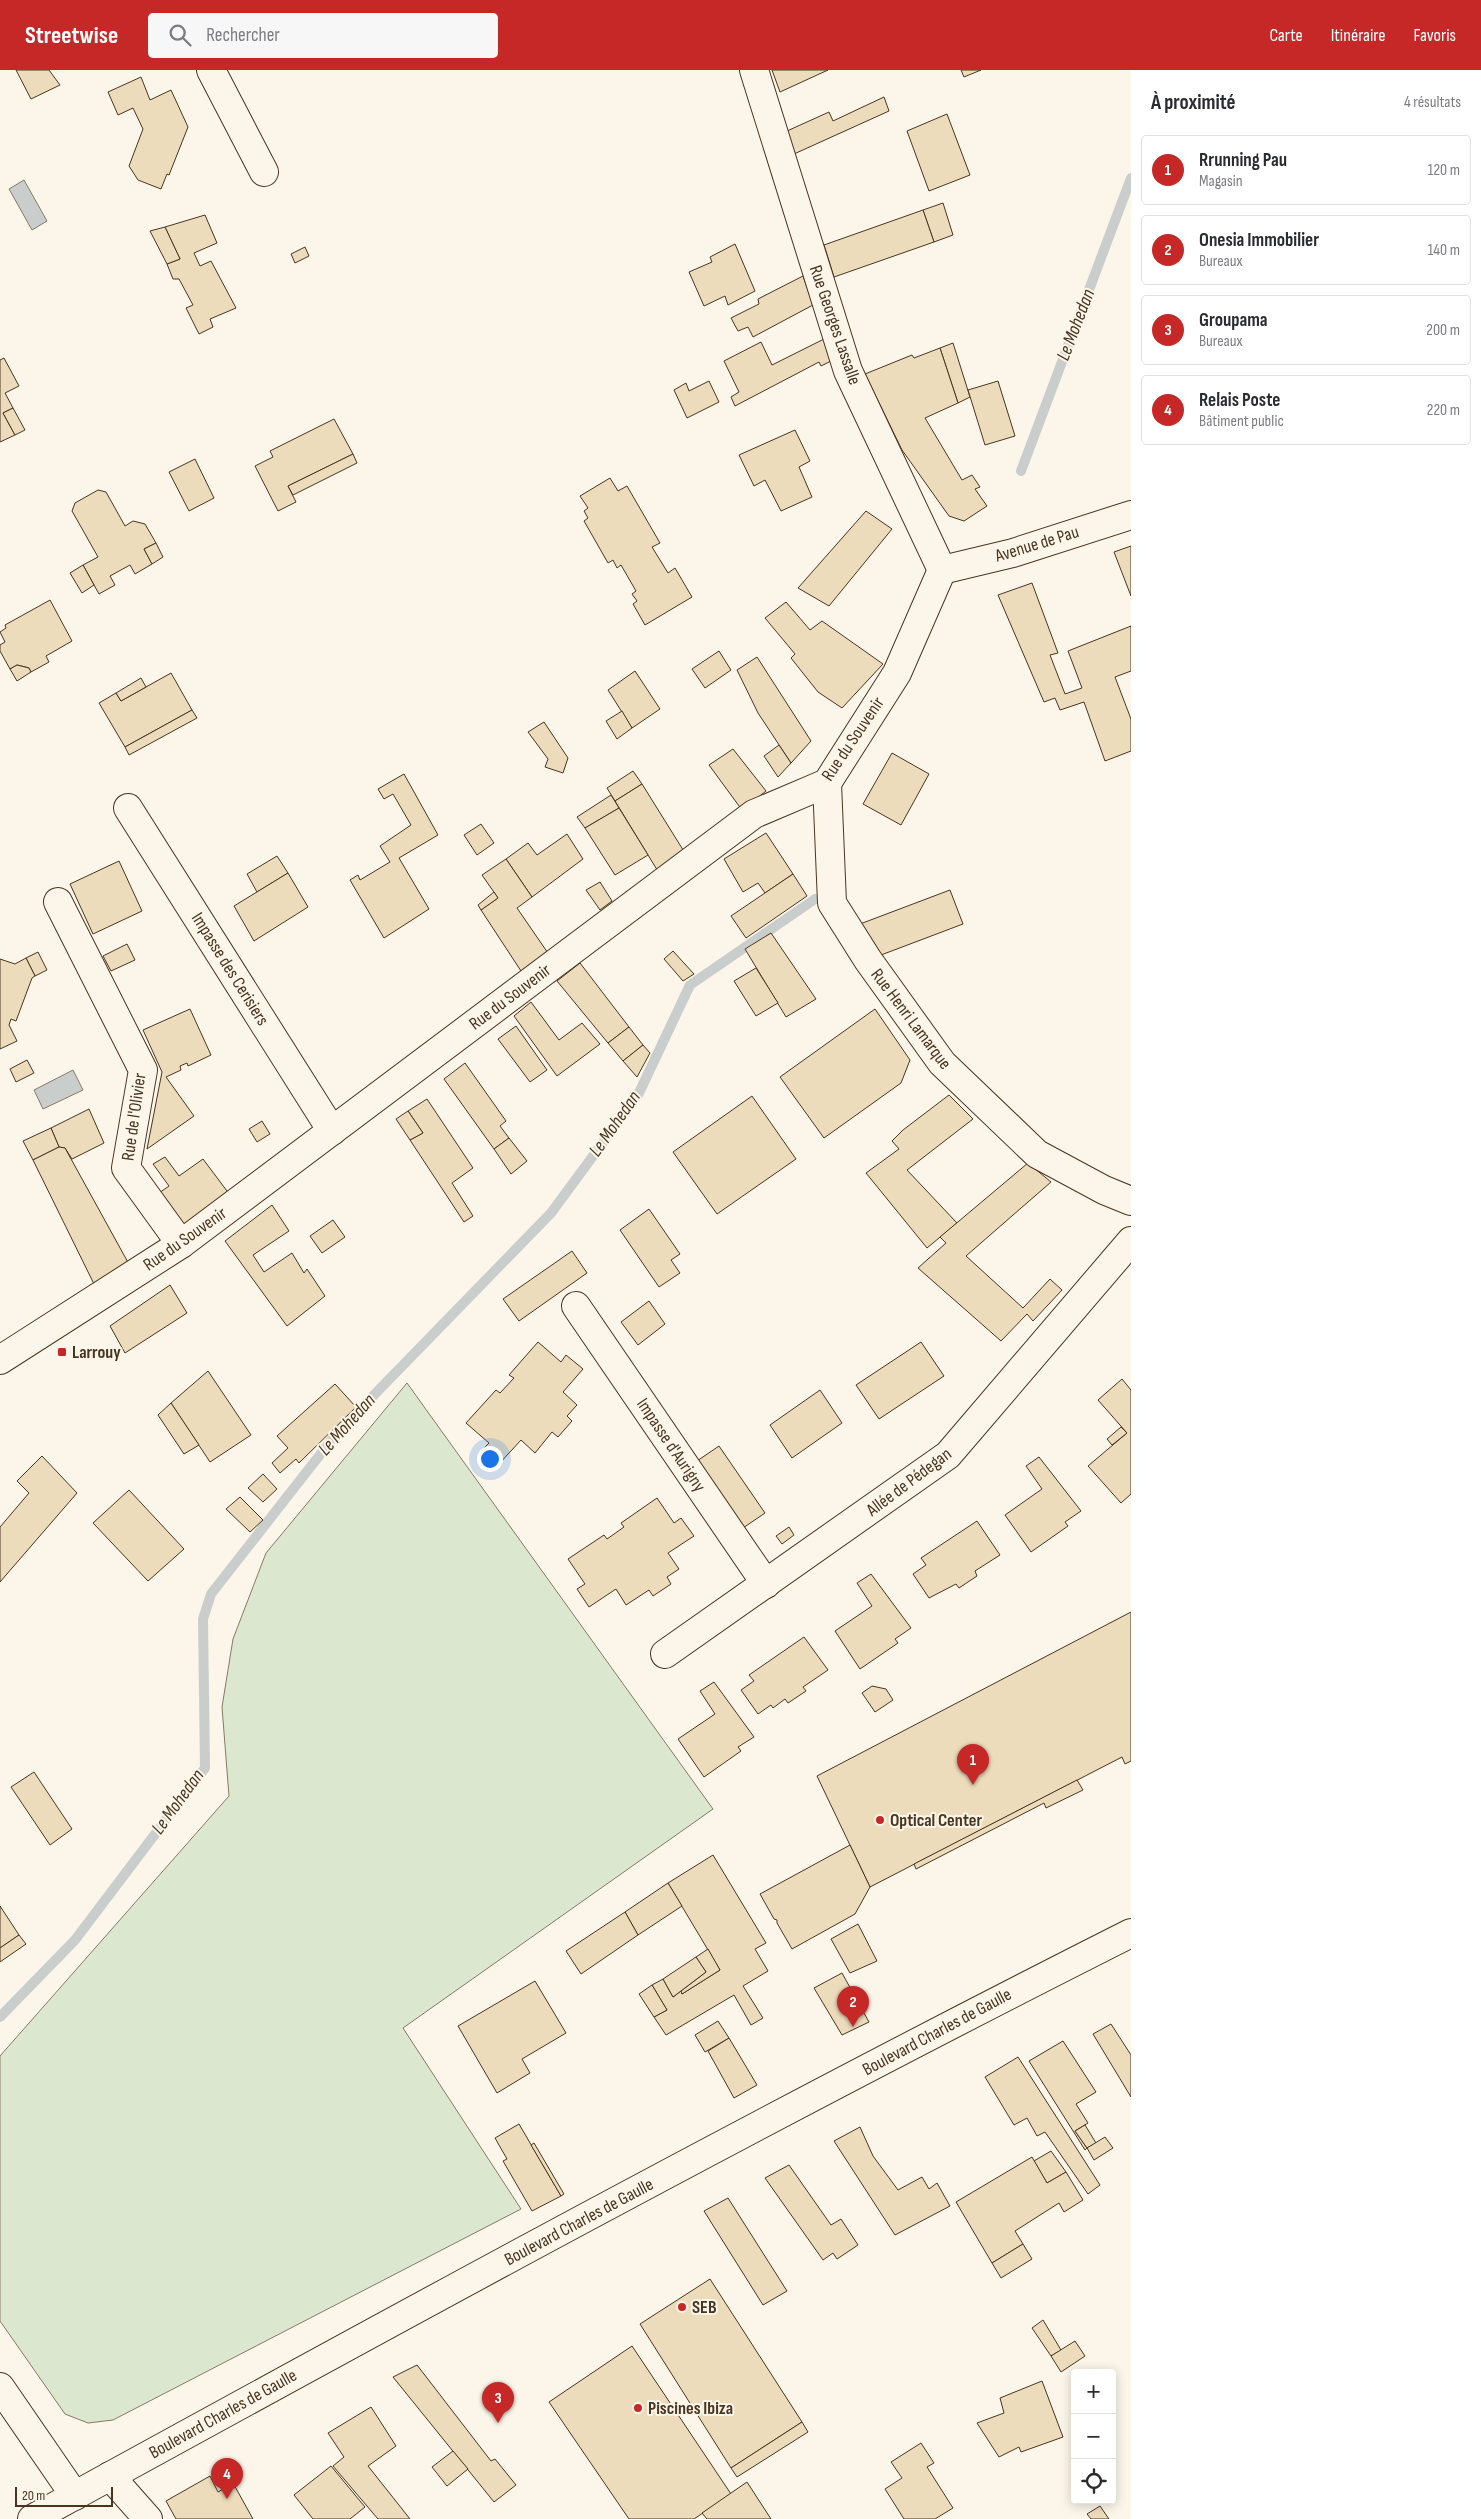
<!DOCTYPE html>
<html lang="fr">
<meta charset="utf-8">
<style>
:root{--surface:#fff;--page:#f7f7f7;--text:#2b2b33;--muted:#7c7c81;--line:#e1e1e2;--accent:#c62828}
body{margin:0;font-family:"Sofia Sans Condensed",sans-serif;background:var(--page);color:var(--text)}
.controls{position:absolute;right:15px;bottom:15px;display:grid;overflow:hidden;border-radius:5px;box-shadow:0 2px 12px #0003}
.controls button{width:45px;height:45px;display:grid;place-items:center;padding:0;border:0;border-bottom:1px solid var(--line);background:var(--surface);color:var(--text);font:25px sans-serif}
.scale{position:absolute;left:15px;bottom:12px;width:98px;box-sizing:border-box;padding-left:5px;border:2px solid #4a3520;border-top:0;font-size:14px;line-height:18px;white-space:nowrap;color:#4a3520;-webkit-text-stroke:4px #fbf6e9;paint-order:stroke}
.you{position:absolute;left:489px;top:1388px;width:18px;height:18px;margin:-12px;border:4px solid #fff;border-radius:50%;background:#1a73e8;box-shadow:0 0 0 8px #1a73e833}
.badge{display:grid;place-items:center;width:32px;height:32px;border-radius:50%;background:var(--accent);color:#fff;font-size:16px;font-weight:700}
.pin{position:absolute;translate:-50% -41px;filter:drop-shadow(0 1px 2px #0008)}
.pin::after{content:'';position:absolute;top:26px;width:18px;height:15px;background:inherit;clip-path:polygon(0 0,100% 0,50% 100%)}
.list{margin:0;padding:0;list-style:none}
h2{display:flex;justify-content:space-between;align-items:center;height:65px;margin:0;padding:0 20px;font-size:21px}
h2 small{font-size:16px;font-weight:400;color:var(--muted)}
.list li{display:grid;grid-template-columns:32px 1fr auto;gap:15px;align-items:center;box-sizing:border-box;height:70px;margin:0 10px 10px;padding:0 10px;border:1px solid var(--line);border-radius:5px}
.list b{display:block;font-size:19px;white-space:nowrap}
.list p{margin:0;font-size:16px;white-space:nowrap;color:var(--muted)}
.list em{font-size:16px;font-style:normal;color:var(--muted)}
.icon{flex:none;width:28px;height:28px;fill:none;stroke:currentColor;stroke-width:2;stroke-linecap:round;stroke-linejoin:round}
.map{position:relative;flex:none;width:1131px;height:2449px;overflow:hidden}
header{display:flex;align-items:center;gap:30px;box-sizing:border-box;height:70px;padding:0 25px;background:var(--accent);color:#fff}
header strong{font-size:24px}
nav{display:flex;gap:28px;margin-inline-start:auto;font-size:18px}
.search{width:350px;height:45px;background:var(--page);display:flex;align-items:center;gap:12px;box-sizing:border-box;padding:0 18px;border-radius:5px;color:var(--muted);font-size:19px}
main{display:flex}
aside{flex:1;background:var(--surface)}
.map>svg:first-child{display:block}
</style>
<header>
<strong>Streetwise</strong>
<div class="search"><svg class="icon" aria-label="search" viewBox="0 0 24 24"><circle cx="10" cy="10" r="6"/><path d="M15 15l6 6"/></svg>Rechercher</div>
<nav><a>Carte</a><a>Itinéraire</a><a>Favoris</a></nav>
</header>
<main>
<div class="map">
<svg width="1131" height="2449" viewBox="0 0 1131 2449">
<rect width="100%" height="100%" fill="#fbf6e9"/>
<!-- green -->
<polygon fill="#dce7d0" stroke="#887966" points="407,1313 713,1739 403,1958 521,2139 113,2350 88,2353 65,2344 0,2251 0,1986 229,1726 222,1637 233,1569 266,1483"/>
<!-- water -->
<g fill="#c9cecd" stroke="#887966">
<polygon points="24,110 47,151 32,160 9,119"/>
<polygon points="73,1000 83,1020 43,1039 34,1020"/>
</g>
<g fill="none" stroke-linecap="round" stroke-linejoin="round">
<!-- stream -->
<g stroke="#c9cecd" stroke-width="10">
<polyline points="1021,401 1131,108"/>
<polyline points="0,1947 75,1870 205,1698 203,1549 211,1524 337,1363 551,1143 638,1025 690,915 815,829"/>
</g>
</g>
<!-- building -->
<g fill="#ecdcbc" stroke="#4a3520">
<polygon points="16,0 49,0 60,15 31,29"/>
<polygon points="772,0 828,0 780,22"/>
<polygon points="961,0 981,0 964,7"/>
<polygon points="141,7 150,30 171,20 188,57 169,105 167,104 161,119 138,110 129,96 143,59 133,38 118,45 108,22"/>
<polygon points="884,27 889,41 794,84 787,61 829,42 833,51"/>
<polygon points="947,44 970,105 929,121 907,61"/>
<polygon points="943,133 953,165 934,172 923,140"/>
<polygon points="923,140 934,172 834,207 824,175"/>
<polygon points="205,145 217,173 194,183 200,196 211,191 236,238 210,249 213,257 199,264 186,238 193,235 179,209 173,209 167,194 180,189 165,157"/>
<polygon points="165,157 180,189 167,194 150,161"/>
<polygon points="735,174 755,221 728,235 725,226 704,236 689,202 712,192 710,187"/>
<polygon points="305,177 309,186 295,193 291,184"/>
<polygon points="803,206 813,235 753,267 748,257 738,261 731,248 759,234 758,229"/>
<polygon points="824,269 831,291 821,296 819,292 735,336 731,327 739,322 724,291 761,272 772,295"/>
<polygon points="953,273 970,327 958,333 940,278"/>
<polygon points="940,278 958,333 925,348 962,410 972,405 980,417 975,419 987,436 964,451 949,446 902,380 865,304 912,285 914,288"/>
<polygon points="4,288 19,316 5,323 13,338 3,343 15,365 0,372 0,290"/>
<polygon points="709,311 719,332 687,348 674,320 686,313 689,321"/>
<polygon points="998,311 1015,366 985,375 968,320"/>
<polygon points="13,338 25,360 15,365 3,343"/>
<polygon points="334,349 353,384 288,416 296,432 278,441 255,396 273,387 270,381"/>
<polygon points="795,360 810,391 799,397 812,427 781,441 765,410 754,416 739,385"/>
<polygon points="353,384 357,393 293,425 288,416"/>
<polygon points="195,389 214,428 189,441 169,402"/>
<polygon points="610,408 618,421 627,416 660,473 652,477 668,503 675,498 692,527 645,555 633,534 637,531 632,524 636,521 621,495 617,498 613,490 608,493 584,451 588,448 584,441 588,438 580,426"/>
<polygon points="98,420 106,422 125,456 133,451 145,454 156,473 144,479 152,494 135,504 130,495 110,506 115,515 99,524 83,495 98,487 72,441 75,433"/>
<polygon points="866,441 892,459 829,536 798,518"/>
<polygon points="156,473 163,487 152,494 144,479"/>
<polygon points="1131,476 1131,526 1114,482"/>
<polygon points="83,495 94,515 82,523 70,503"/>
<polygon points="1032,513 1058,583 1050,585 1065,624 1082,618 1068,581 1131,556 1131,601 1115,607 1131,649 1131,681 1105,691 1084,632 1060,640 1055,628 1044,632 998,525"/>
<polygon points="50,530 72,571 46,586 49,592 31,602 29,598 17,595 10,599 0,581 0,575 5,572 0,562 6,558 5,555"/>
<polygon points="786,532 810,560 822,551 883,594 842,638 818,622 791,588 795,584 765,548"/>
<polygon points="719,581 731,600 705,618 692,599"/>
<polygon points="757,587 811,671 791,693 758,643 737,600"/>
<polygon points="17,595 29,598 31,602 17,611 10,599"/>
<polygon points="635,601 660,639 632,658 608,620"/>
<polygon points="171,603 192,640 125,677 99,633 116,623 121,631"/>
<polygon points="141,608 146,617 121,631 116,623"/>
<polygon points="192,640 197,648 129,685 125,677"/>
<polygon points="622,641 632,658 617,669 606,651"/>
<polygon points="544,652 568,688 563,703 545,697 548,689 528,662"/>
<polygon points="779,675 791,693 778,707 764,686"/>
<polygon points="733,679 766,721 742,740 709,695"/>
<polygon points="892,683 929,704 901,755 863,734"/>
<polygon points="633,701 642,714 615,731 607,718"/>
<polygon points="404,704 438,765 399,788 429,839 384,868 350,810 358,805 360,810 390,792 380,776 411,755 393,724 384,729 378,719"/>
<polygon points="642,714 685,783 659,803 615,731"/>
<polygon points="611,725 619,738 585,758 577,747"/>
<polygon points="619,738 648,785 615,805 585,758"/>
<polygon points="481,754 494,773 477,785 464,765"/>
<polygon points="766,763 793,804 765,823 758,813 743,822 724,789"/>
<polygon points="567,764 583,789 532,827 506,789 528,773 537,785"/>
<polygon points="277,786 288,803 257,822 247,804"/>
<polygon points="506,789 532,827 517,838 550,886 523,904 481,840 498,828 482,805"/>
<polygon points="119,791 142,841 93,864 70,814"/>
<polygon points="288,803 308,837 254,871 234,836"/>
<polygon points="793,804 807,826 746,868 731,846"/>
<polygon points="600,812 612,831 600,840 586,820"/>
<polygon points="950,820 963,854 881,885 860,854"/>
<polygon points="494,822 498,828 481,840 478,835"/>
<polygon points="771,863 816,929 786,947 745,879"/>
<polygon points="127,874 135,890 111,901 103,886"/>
<polygon points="673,881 694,904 683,911 664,889"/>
<polygon points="38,882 47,900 35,906 26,888"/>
<polygon points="26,888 35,906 32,908 16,951 11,949 9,955 17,971 0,979 0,889 15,894"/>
<polygon points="580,893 629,957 608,973 557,911"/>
<polygon points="756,898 778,933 756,946 734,911"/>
<polygon points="531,932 559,970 582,953 600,974 557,1006 514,946"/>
<polygon points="190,939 211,985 188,996 187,993 180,996 181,1000 166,1007 194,1046 147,1079 162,1002 143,960"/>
<polygon points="875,939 910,990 901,1013 824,1068 780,1007"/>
<polygon points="516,956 547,1000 530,1012 498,969"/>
<polygon points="629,957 643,975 623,991 608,973"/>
<polygon points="643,975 650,983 637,1007 623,991"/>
<polygon points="27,990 34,1003 16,1012 10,999"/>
<polygon points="465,993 506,1051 500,1056 509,1068 494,1079 444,1009"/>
<polygon points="949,1025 973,1049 907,1100 957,1153 927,1178 866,1103 899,1079 892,1071 903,1060"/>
<polygon points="752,1026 796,1089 717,1144 673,1082"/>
<polygon points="427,1029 473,1098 452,1113 473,1146 464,1152 410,1070 423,1063 408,1041"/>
<polygon points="89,1039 104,1073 72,1089 65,1078 59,1077 51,1058"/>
<polygon points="408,1041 423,1063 410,1070 396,1049"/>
<polygon points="262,1051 270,1064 257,1072 249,1059"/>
<polygon points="51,1058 59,1077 33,1090 23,1071"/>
<polygon points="509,1068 527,1091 511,1104 494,1079"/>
<polygon points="59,1077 65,1078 130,1196 94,1214 33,1090"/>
<polygon points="165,1087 179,1106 203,1089 230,1125 184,1159 159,1123 169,1116 153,1094"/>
<polygon points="1028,1093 1051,1112 966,1186 1023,1238 1050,1209 1062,1220 1033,1251 1027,1244 1001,1271 918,1198 946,1173 940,1167"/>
<polygon points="272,1135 289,1161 253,1185 264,1202 292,1183 304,1203 307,1199 325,1226 287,1256 225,1171"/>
<polygon points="649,1139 680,1184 671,1190 680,1203 659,1217 620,1160"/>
<polygon points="333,1150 345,1167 322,1183 310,1166"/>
<polygon points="572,1181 587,1203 519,1251 503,1229"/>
<polygon points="170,1215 187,1243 125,1283 110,1256"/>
<polygon points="649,1231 665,1254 638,1275 621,1252"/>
<polygon points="538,1272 561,1292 566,1285 583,1299 563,1322 577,1335 567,1346 572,1351 558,1367 552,1362 535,1383 521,1370 499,1394 483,1379 489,1373 466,1353 496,1320 500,1323 514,1308 509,1305"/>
<polygon points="921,1272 944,1306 879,1349 856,1315"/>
<polygon points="208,1301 251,1365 210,1392 171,1333"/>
<polygon points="1122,1309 1131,1320 1131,1424 1121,1433 1088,1396 1127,1363 1098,1330"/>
<polygon points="335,1314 356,1337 299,1393 296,1389 280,1403 272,1393 288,1378 277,1366"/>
<polygon points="820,1320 842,1353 792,1388 770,1355"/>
<polygon points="171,1333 199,1375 184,1384 158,1345"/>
<polygon points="1121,1357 1127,1363 1112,1375 1107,1369"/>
<polygon points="719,1376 765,1443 743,1458 697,1391"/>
<polygon points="42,1386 77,1423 0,1512 0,1457 29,1423 17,1411"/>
<polygon points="1039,1387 1081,1441 1065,1452 1068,1456 1031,1482 1005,1445 1042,1419 1026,1396"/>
<polygon points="263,1404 277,1419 263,1432 248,1418"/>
<polygon points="129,1420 184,1479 148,1511 93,1453"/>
<polygon points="240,1427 263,1450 250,1462 226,1439"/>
<polygon points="657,1428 674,1453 681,1448 694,1466 668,1483 679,1499 667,1507 671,1514 653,1526 649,1520 626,1535 616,1519 589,1537 577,1519 585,1514 568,1489 604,1465 607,1469 624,1457 621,1453"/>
<polygon points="977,1451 1000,1485 975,1501 977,1506 959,1518 956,1514 929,1528 913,1504 926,1495 921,1488"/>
<polygon points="789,1457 794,1465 782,1474 776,1466"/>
<polygon points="871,1504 911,1558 895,1569 898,1573 860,1599 835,1561 872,1536 857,1513"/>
<polygon points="1131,1542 1131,1691 1125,1694 1122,1687 870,1817 817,1706"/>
<polygon points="804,1567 828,1600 803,1617 806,1621 788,1633 785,1629 773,1638 771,1635 758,1644 741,1620 754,1611 749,1605"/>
<polygon points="714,1612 754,1667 738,1677 741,1681 704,1707 678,1669 715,1644 700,1621"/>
<polygon points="872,1616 886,1619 893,1630 875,1642 862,1623"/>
<polygon points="34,1702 72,1759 50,1775 11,1717"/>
<polygon points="1077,1710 1083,1720 1046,1738 1044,1733 916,1799 914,1794"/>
<polygon points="850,1775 870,1817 855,1844 792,1879 777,1853 777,1850 774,1849 760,1824"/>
<polygon points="713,1785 766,1873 755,1879 768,1901 743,1916 763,1948 751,1955 734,1925 666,1965 654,1947 667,1940 652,1915 663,1909 673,1927 681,1921 682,1924 720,1900 668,1813"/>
<polygon points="668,1813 682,1836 638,1865 625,1842"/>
<polygon points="0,1836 19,1865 0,1878"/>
<polygon points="625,1842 638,1865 581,1904 566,1881"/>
<polygon points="858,1854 877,1891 850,1903 831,1869"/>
<polygon points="19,1865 26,1874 0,1892 0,1878"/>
<polygon points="708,1879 720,1900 682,1924 681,1921 706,1902 696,1887"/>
<polygon points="696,1887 706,1902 673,1927 663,1909"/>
<polygon points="842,1903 869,1952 842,1965 814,1918"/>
<polygon points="535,1911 566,1963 522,1989 530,2003 497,2023 458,1956"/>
<polygon points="652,1915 667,1940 654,1947 639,1924"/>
<polygon points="718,1951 729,1968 705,1982 695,1965"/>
<polygon points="1111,1954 1131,1985 1131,2027 1093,1964"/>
<polygon points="729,1968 757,2015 734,2028 708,1981"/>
<polygon points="1063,1971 1096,2022 1076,2034 1088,2053 1075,2061 1087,2078 1085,2080 1029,1991"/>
<polygon points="1018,1987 1100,2115 1088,2124 1045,2062 1037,2066 1027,2048 1014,2055 985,2007"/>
<polygon points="519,2054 561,2126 532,2141 503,2091 507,2089 495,2068"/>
<polygon points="1085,2055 1096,2073 1087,2078 1075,2061"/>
<polygon points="860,2057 873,2086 898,2120 922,2107 929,2119 937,2113 950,2136 895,2165 834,2071"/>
<polygon points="1105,2067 1113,2078 1094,2090 1087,2078"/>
<polygon points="534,2073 564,2124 561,2126 531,2075"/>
<polygon points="1051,2081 1066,2102 1047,2113 1034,2091"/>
<polygon points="1032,2087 1047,2113 1066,2102 1083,2130 1064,2142 1059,2133 1015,2161 1023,2174 992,2193 956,2132"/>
<polygon points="789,2095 831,2155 841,2149 858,2175 837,2189 833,2183 823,2190 765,2108"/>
<polygon points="728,2128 787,2221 763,2235 704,2141"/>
<polygon points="1023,2174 1032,2189 1001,2208 992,2193"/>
<polygon points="710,2209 802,2352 731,2398 640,2254"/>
<polygon points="1043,2250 1061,2280 1051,2286 1032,2258"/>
<polygon points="1075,2271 1085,2286 1061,2302 1051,2286"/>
<polygon points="632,2276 731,2424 694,2449 629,2449 549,2332"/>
<polygon points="417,2295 491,2391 495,2389 516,2415 494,2432 393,2307"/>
<polygon points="1042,2311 1063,2367 1021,2382 1019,2377 999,2387 977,2353 1004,2343 1000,2328"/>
<polygon points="371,2337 396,2376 368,2396 410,2449 378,2449 333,2396 344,2387 328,2363"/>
<polygon points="802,2352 808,2362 737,2407 731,2398"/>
<polygon points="921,2373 934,2393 927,2397 953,2438 935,2449 904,2449 885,2419 902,2408 891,2392"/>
<polygon points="453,2381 468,2399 447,2416 432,2397"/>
<polygon points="331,2396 365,2437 350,2449 313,2449 294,2425"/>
<polygon points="210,2406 218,2422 233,2413 253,2449 176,2449 166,2431"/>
<polygon points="747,2412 771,2449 707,2449 702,2443"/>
<polygon points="1100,2436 1109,2449 1091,2449 1087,2444"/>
</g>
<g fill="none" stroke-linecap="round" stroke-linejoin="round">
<defs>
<g id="minor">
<polyline points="211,0 264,102"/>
<polyline points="754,0 848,301 942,500"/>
<polyline points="942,500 1013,483 1131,445"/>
<polyline points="827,713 832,833 868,890 942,993 1037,1084 1104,1120 1131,1131"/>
<polyline points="128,738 332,1061"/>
<polyline points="58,832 143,1000 126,1098 181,1174"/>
<polyline points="576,1236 766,1514"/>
<polyline points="0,1290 181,1174 754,744 827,713 897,603 942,500"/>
<polyline points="665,1584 948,1385 1131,1171"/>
<polyline points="0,2317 75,2426"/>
<polyline points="110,2406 148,2449"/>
</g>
<path id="major" d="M32 2449C396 2249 760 2050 1131 1863"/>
</defs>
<!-- minor casing -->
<use href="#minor" stroke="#4a3520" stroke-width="30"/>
<!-- major casing -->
<use href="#major" stroke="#4a3520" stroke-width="30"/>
<!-- minor -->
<use href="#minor" stroke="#fbf6e9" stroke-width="28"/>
<!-- major -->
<use href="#major" stroke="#fbf6e9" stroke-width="28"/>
</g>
<!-- markers -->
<g fill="#c62828" stroke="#fbf6e9" stroke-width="2">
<rect x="57" y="1277" width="10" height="10" rx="2.5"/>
<circle cx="880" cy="1750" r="5"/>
<circle cx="682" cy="2237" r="5"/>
<circle cx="638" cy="2338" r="5"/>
</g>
<g text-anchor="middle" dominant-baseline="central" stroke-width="4" stroke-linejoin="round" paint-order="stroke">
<!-- street labels -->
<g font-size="18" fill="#4a3520" stroke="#fbf6e9">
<text transform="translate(835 255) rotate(71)">Rue Georges Lassalle</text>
<text transform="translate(1037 474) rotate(-17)">Avenue de Pau</text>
<text transform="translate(853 669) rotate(-56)">Rue du Souvenir</text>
<text transform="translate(230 899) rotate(58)">Impasse des Cerisiers</text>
<text transform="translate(510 927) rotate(-37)">Rue du Souvenir</text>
<text transform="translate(911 949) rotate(53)">Rue Henri Lamarque</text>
<text transform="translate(134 1047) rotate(-82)">Rue de l'Olivier</text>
<text transform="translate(185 1169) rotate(-35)">Rue du Souvenir</text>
<text transform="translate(671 1375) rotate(56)">Impasse d'Aurigny</text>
<text transform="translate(909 1412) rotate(-37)">Allée de Pédegan</text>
<text transform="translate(937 1962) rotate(-28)">Boulevard Charles de Gaulle</text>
<text transform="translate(579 2152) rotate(-28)">Boulevard Charles de Gaulle</text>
<text transform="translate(223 2344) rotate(-29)">Boulevard Charles de Gaulle</text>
</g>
<!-- poi labels -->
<g font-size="18" font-weight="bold" fill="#4a3520" stroke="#fbf6e9" text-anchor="start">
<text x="72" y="1282">Larrouy</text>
<text x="890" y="1750">Optical Center</text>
<text x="692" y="2237">SEB</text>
<text x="648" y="2338">Piscines Ibiza</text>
</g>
<!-- water labels -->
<g font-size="19" font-style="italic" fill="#4a3520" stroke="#fbf6e9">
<text transform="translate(1076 255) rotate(-69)">Le Mohedan</text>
<text transform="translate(615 1054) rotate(-55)">Le Mohedan</text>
<text transform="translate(347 1355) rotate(-48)">Le Mohedan</text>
<text transform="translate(178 1732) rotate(-54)">Le Mohedan</text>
</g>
</g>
</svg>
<div class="controls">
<button>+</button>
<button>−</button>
<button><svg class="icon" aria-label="locate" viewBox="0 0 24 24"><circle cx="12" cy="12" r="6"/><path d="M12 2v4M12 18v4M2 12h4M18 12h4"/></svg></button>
</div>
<div class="scale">20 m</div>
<div class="you"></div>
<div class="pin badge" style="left:973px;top:1715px">1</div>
<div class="pin badge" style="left:853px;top:1957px">2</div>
<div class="pin badge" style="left:498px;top:2353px">3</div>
<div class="pin badge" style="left:227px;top:2429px">4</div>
</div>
<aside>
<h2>À proximité<small>4 résultats</small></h2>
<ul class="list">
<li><span class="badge">1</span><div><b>Rrunning Pau</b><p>Magasin</p></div><em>120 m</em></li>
<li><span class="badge">2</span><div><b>Onesia Immobilier</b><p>Bureaux</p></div><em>140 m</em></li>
<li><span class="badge">3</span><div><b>Groupama</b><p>Bureaux</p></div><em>200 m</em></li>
<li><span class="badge">4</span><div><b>Relais Poste</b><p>Bâtiment public</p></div><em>220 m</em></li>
</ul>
</aside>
</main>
